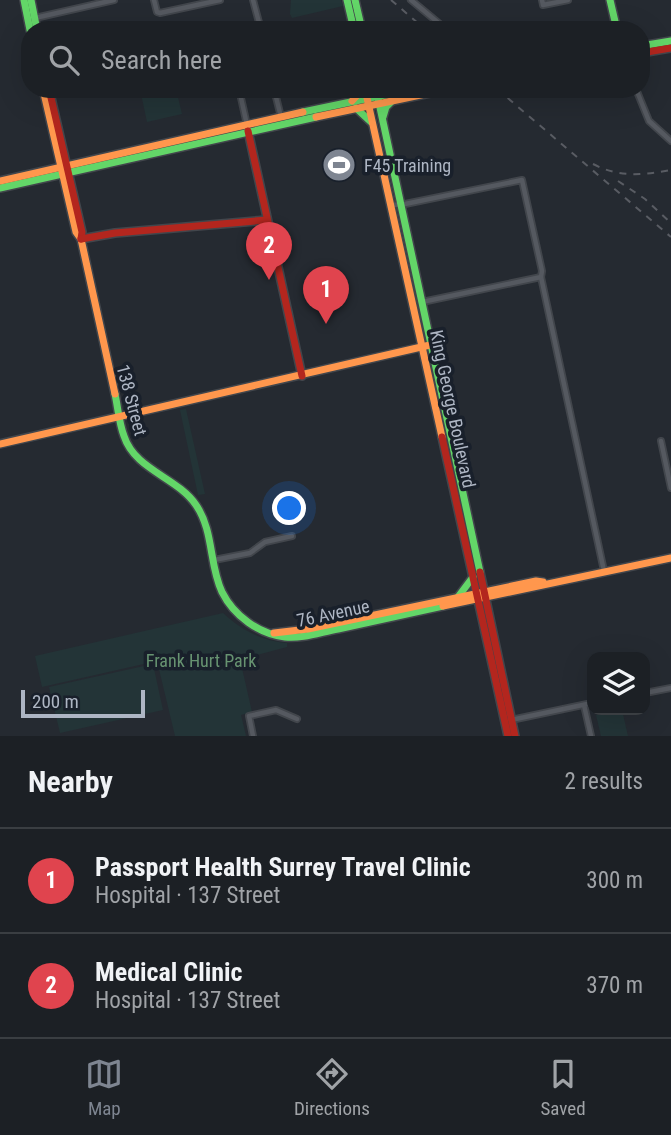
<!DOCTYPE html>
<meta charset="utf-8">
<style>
:root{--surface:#1c2025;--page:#292d32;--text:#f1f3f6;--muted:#a0a3a7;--line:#3a3e42;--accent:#7e8591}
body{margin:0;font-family:"Roboto Condensed",sans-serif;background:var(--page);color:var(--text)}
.controls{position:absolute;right:21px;bottom:21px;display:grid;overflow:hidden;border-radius:14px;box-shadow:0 7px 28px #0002}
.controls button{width:63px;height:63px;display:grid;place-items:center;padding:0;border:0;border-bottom:2px solid var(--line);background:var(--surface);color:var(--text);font:35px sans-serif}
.scale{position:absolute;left:21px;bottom:18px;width:124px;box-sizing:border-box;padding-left:7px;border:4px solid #aeb6c4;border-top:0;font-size:19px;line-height:24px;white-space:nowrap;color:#aeb6c4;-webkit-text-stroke:5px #19202b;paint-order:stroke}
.you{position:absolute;left:290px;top:509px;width:24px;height:24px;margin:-18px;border:5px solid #fff;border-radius:50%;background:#1a73e8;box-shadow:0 0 0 10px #1a73e833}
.badge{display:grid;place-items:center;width:46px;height:46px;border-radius:50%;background:var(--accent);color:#fff;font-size:23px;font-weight:700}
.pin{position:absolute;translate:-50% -58px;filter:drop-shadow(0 2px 4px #0008)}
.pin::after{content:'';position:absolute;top:37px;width:24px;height:21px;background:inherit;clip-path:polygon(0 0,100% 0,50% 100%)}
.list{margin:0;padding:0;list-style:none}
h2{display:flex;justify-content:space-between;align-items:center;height:91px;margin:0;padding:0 28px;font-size:30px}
h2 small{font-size:23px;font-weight:400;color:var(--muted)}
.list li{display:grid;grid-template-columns:46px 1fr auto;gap:21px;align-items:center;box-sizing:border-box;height:105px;padding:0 28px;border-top:2px solid var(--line)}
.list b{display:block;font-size:26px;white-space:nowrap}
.list p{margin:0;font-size:23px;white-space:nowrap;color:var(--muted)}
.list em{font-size:23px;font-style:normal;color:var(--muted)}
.icon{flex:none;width:38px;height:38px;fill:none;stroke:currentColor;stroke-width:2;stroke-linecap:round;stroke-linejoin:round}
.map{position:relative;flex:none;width:671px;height:736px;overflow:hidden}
.search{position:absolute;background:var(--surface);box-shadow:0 7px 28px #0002;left:21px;right:21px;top:21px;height:77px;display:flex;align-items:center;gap:18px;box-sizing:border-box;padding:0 24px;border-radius:28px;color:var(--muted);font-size:26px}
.sheet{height:301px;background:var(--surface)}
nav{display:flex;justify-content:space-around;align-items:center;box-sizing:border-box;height:98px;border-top:2px solid var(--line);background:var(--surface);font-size:19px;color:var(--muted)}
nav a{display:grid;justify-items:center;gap:4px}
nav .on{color:var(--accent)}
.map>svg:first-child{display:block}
</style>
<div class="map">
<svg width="671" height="736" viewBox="0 0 671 736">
<rect width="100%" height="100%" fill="#252a31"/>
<!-- green -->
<g fill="#233437">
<polygon points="291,0 341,0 343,6 292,18 290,14"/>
<polygon points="140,89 176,89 182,114 147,122"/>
<polygon points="186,409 205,494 198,495 180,410"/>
<path d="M223 613C243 631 260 640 287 643V647L257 655 242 668 252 712 241 715 246 736H175L157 661 42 687 35 656Z"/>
<polygon points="153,664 163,710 60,733 49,687"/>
<polygon points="608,710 622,710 628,736 601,736 596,715"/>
</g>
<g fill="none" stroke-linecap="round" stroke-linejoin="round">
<defs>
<g id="street">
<polyline points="154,0 157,12 160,13 220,0"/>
<polyline points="253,0 261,30"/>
<polyline points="411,0 447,30"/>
<polyline points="542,0 543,5 568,0"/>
<polyline points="35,18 114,0"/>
<polyline points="239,89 247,125"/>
<polyline points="274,89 281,117"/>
<polyline points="636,89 649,121 671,141"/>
<polyline points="392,205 405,204 522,180 542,271 541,277 604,571"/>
<polyline points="422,302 541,277"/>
<polyline points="661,441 671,488"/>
<polyline points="214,560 250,553 265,542 292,536"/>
<polyline points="645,693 671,688"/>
<polyline points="584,705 591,736"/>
<polyline points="511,720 592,703"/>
<polyline points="253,736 249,716 276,710 297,719"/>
</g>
<g id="fast">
<polyline points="24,0 30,30"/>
<polyline points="31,0 37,30"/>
<polyline points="347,0 354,30"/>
<polyline points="355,0 362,30"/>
<polyline points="610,0 617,30"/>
<polyline points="641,46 671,41"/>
<polyline points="376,89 480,572"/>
<polyline points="356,108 371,122"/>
<polyline points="303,112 413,89"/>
<polyline points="383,117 386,107 393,100"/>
<polyline points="0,188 316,117"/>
<path d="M115 394C118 408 119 423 124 436 135 470 177 477 196 505 214 531 209 565 222 592 234 616 259 634 285 637 302 639 321 632 338 629 373 621 408 614 443 606"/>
<polyline points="458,597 473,577"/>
</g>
<g id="slow">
<polyline points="43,89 76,232 81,239 115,394"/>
<polyline points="365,89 442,437"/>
<polyline points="352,101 363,89"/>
<polyline points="316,117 449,89"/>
<polyline points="0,181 303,112"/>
<polyline points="0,444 430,345"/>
<polyline points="443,606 671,558"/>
<polyline points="274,633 308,629 536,581 543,582"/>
</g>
<g id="jam">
<polyline points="641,53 671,48"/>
<polyline points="49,89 82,232 81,239"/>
<polyline points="248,131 302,376"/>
<polyline points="81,239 115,233 267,220"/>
<polyline points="442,437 508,736"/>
<polyline points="480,572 515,736"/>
</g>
</defs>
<!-- street casing -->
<use href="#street" stroke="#42464c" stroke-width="8"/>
<!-- fast casing -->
<use href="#fast" stroke="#42464c" stroke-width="10"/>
<!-- slow casing -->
<use href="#slow" stroke="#42464c" stroke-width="10"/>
<!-- jam casing -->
<use href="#jam" stroke="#42464c" stroke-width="10"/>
<!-- street -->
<use href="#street" stroke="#555960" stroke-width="4.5"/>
<!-- fast -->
<use href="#fast" stroke="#63d668" stroke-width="7"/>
<!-- slow -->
<use href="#slow" stroke="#ff974d" stroke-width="7"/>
<!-- jam -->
<use href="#jam" stroke="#b3261e" stroke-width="7"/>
<!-- rail -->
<g stroke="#595c63" stroke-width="2" stroke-dasharray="7 7" stroke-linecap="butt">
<polyline points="391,0 426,30"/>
<polyline points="497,89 671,237"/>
<path d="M593 164C620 178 642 175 671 170"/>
<polyline points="618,181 645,199 671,223"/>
</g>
</g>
<!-- icons -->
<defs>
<symbol id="stadium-disc" viewBox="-11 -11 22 22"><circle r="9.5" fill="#7e8591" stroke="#19202b"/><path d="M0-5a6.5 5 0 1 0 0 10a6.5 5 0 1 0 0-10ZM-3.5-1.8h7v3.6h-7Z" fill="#fff"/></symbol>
</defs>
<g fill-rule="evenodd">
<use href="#stadium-disc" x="320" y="146" width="38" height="38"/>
</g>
<g text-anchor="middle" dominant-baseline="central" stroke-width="7" stroke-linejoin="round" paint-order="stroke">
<!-- poi labels -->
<g font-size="18" fill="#aeb6c4" stroke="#19202b" text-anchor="start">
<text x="364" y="165">F45 Training</text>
</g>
<!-- street labels -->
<g font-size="18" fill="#aeb6c4" stroke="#19202b">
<text transform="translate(132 400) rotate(75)">138 Street</text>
<text transform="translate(453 409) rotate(78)">King George Boulevard</text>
<text transform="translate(333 613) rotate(-12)">76 Avenue</text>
</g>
<!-- park labels -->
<g font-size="18" fill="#679371" stroke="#19202b">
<text x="201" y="660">Frank Hurt Park</text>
</g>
</g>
</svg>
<div class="controls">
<button><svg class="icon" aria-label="layers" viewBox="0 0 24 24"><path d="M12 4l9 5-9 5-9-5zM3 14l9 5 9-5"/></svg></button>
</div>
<div class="scale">200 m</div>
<div class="you"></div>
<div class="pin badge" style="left:326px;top:324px;background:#e0444e">1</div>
<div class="pin badge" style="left:269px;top:280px;background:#e0444e">2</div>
<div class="search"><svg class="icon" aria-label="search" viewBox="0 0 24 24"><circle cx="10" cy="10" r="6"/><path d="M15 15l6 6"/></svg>Search here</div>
</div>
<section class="sheet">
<h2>Nearby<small>2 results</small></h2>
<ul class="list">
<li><span class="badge" style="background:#e0444e">1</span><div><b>Passport Health Surrey Travel Clinic</b><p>Hospital · 137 Street</p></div><em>300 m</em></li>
<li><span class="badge" style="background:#e0444e">2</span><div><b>Medical Clinic</b><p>Hospital · 137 Street</p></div><em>370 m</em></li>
</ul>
</section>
<nav>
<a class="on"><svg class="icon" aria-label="map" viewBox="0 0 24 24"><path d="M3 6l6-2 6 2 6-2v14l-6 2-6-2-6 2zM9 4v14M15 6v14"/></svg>Map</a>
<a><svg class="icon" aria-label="directions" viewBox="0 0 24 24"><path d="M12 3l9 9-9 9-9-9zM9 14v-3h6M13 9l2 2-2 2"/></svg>Directions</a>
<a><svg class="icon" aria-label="saved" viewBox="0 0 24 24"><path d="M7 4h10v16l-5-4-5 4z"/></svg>Saved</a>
</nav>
